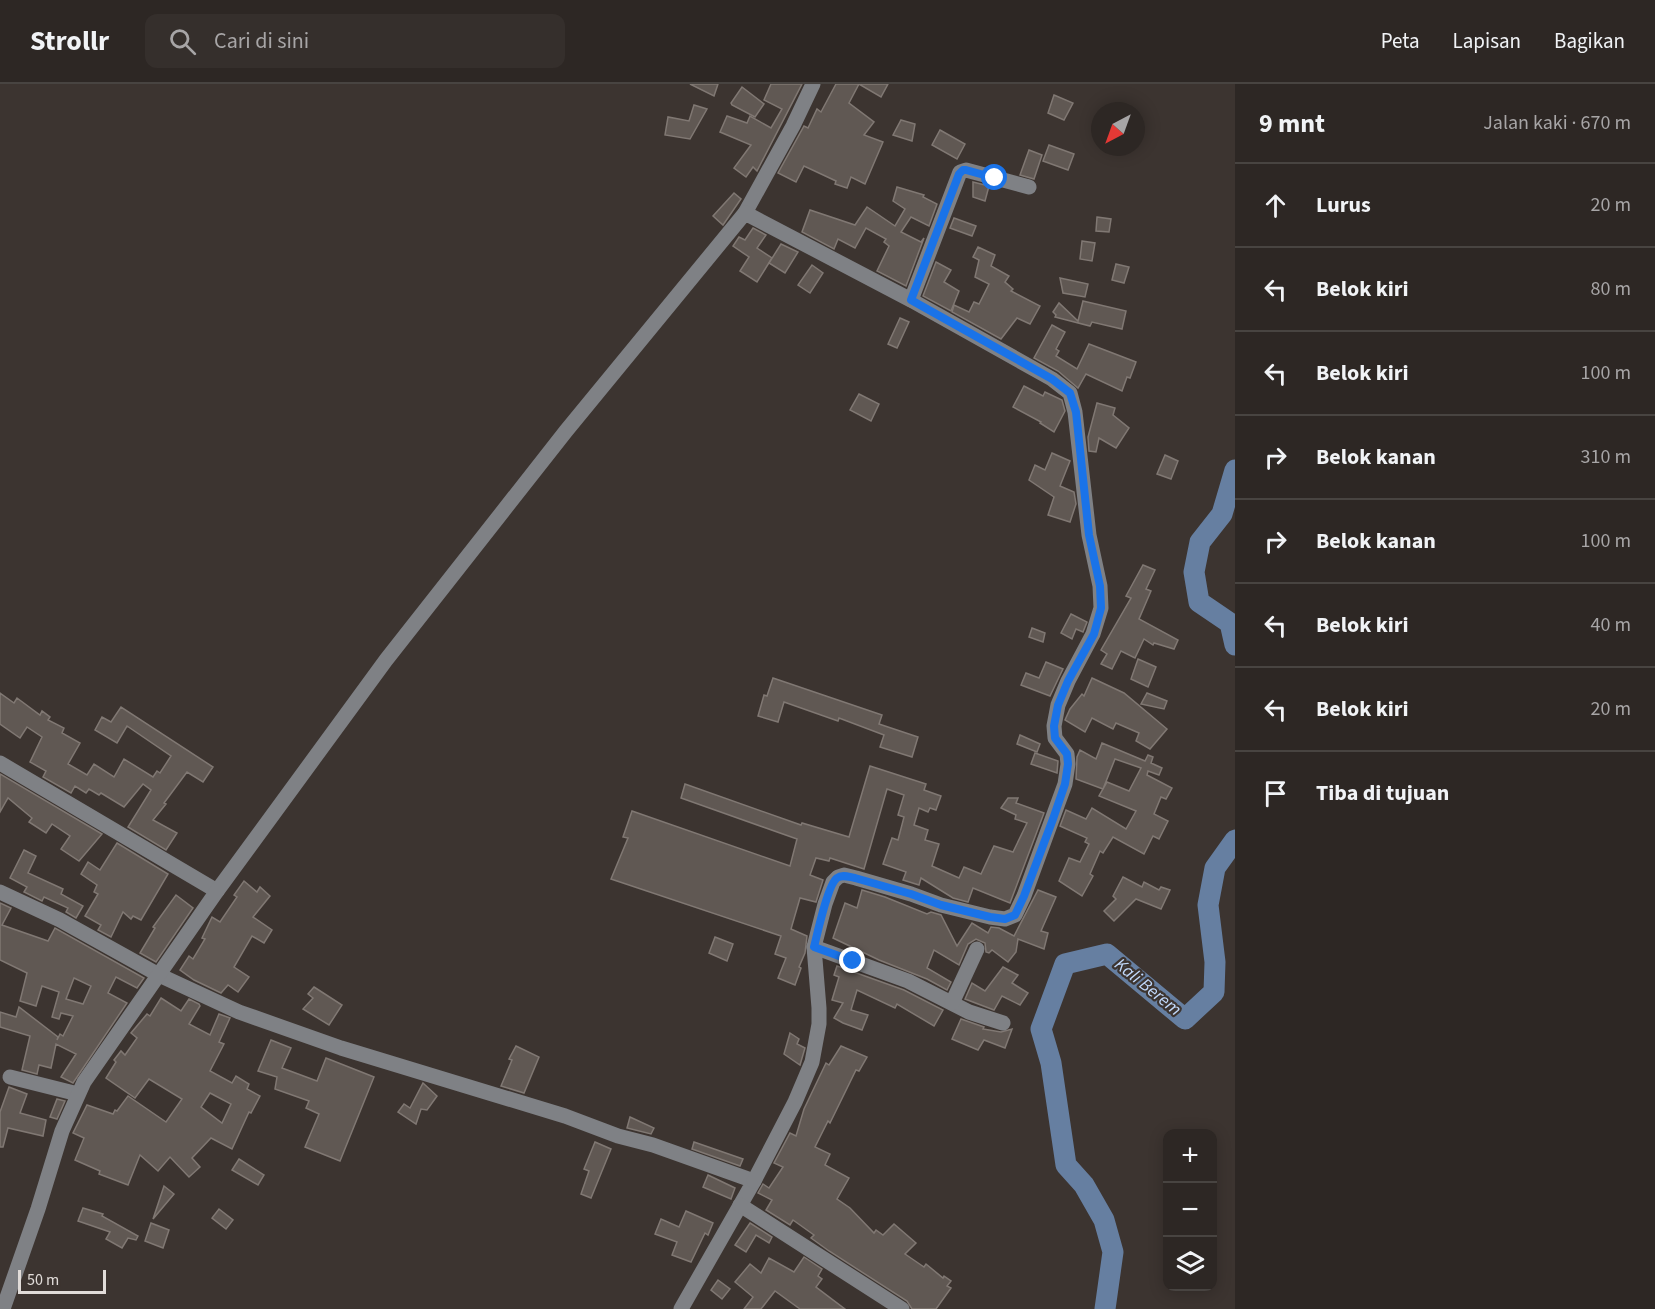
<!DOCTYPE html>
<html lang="id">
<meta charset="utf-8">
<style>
:root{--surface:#2d2724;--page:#352f2c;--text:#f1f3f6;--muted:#a7a5a6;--line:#484441}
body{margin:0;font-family:"Source Sans 3",sans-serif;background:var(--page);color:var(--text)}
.controls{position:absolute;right:18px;bottom:18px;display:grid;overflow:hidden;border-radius:12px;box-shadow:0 3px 15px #0003}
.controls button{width:54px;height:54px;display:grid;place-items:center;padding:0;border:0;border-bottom:2px solid var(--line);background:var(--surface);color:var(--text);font:30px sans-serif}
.compass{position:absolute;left:1091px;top:18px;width:54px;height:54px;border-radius:50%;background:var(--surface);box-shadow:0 3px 15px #0003;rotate:221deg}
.scale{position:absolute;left:18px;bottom:15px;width:88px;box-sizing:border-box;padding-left:6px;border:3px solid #e1dcd9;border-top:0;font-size:16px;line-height:21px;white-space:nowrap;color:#e1dcd9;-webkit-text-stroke:4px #3c3430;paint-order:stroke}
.stop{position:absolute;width:18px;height:18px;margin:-14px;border:4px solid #1a73e8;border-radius:50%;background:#fff}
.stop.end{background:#1a73e8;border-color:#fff;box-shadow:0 2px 6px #0008}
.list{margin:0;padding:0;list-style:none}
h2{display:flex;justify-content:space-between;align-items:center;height:78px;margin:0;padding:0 24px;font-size:26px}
h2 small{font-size:20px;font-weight:400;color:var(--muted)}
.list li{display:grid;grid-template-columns:39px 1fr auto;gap:18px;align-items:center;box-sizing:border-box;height:84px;padding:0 24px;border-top:2px solid var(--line)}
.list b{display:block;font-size:22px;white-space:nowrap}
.list em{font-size:20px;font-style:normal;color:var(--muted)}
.icon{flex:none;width:33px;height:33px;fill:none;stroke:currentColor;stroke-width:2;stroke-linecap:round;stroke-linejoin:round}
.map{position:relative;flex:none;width:1235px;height:1225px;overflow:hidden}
header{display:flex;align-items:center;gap:36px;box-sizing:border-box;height:84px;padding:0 30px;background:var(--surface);border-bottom:2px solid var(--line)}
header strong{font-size:28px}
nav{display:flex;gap:33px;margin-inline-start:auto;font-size:21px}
.search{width:420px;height:54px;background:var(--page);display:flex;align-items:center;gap:15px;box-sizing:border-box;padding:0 21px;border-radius:12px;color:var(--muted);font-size:22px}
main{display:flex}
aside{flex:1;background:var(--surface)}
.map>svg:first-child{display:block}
</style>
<header>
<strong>Strollr</strong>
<div class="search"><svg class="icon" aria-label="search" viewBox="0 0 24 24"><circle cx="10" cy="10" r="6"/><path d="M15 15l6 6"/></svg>Cari di sini</div>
<nav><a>Peta</a><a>Lapisan</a><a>Bagikan</a></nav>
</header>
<main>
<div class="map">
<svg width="1235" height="1225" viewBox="0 0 1235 1225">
<rect width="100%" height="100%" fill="#3c3430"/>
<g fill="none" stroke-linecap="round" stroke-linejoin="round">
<!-- river -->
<g stroke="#667fa1" stroke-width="21">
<polyline points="1235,386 1222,430 1200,458 1194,488 1199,518 1230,539 1235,561"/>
<polyline points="1105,1225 1113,1168 1104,1136 1084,1101 1066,1081 1051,979 1041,945 1065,880 1107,870 1185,935 1214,908 1215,878 1208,821 1215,784 1235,756"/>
</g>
</g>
<!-- building -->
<g fill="#605853" stroke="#807873" stroke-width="1.5" fill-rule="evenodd">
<polygon points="690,0 718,0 714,12"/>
<polygon points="771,0 802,0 757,87 753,83 746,93 734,84 751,61 720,48 727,32 747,39 750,32 771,44 782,25 764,16"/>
<polygon points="836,0 888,0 881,13 859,0 849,19 874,38 864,51 883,58 865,100 851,93 847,104 835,100 836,97 804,82 796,98 778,89 804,42 808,44 817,25 821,28"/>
<polygon points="742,3 764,20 755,33 732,21 731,19"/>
<polygon points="1054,11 1073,19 1064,36 1048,29"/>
<polygon points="694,21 707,25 690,55 665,51 668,33 689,37"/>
<polygon points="901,36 915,40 912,57 893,51"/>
<polygon points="940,46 965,60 957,75 932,61"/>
<polygon points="1049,61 1074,70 1068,86 1043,77"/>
<polygon points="1029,66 1042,71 1034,95 1020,91"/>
<polygon points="973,98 989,102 985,117 973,113"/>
<polygon points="897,103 924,111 923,113 937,120 929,142 911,133 901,148 921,158 924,154 906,202 877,187 889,162 884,158 886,155 866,144 855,164 838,155 834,165 802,148 810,126 855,141 867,123 895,142 905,125 893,117"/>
<polygon points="734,109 741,115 723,141 713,132"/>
<polygon points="1097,133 1111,135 1109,148 1096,147"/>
<polygon points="954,134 976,142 972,152 950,144"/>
<polygon points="753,144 766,151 757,164 772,174 757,198 740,187 749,173 733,162 739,153 745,156"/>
<polygon points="1082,157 1095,159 1092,177 1080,175"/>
<polygon points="781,160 798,168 785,189 769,179"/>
<polygon points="978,163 995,171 991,182 1009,192 1005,198 1013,205 1011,207 1040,222 1030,240 1017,234 1001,255 952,228 954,221 969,228 974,218 979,220 989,200 975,193 979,176 973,173"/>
<polygon points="936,178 951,186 944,198 959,207 951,227 923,212"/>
<polygon points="1116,180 1129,183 1124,199 1112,196"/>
<polygon points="812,181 823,189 810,209 798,201"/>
<polygon points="1060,194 1088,200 1085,213 1063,209"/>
<polygon points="1083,217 1126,227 1122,245 1092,238 1090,242 1055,233 1056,231 1053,228 1059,219 1078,237"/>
<polygon points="900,234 909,238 897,264 888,260"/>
<polygon points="1052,241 1065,248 1056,265 1059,267 1056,272 1077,285 1089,260 1136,278 1130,294 1127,293 1122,307 1086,290 1078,304 1058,287 1034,274"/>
<polygon points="1024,302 1043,312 1045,308 1062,316 1065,327 1054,348 1040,339 1041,338 1013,323"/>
<polygon points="859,310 879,320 871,337 850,326"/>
<polygon points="1097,319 1115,324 1113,331 1129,344 1116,364 1099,354 1096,368 1089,367 1088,353"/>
<polygon points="1052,369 1070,377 1060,402 1074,408 1076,420 1070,438 1048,431 1054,413 1029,396 1035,381 1045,386"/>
<polygon points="1165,371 1178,377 1171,395 1157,390"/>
<polygon points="1143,481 1155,486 1146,505 1151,507 1139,535 1178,556 1174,565 1154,559 1153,561 1144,555 1135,574 1121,567 1112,585 1101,580 1107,570 1101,566 1131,514 1126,512"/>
<polygon points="1071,530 1087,538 1083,548 1076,545 1072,555 1061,549"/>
<polygon points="1032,544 1045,549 1043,558 1029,553"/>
<polygon points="1138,575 1156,583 1148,603 1131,595"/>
<polygon points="1046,578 1063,585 1050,612 1021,601 1026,589 1039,594"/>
<polygon points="773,594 882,631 879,640 918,653 912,673 880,663 884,651 839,634 838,637 784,618 778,638 758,632 764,611 767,612"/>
<polygon points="1092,594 1124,609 1167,645 1150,665 1136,657 1139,649 1116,639 1113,645 1092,634 1085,648 1065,636 1070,625 1082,610 1084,612"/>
<polygon points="0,609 14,619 17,614 40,631 42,627 50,633 48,636 64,644 62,649 80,659 68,680 87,691 94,680 114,693 124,675 153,693 157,687 160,689 171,672 127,642 117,659 95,646 102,633 111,638 121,623 213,683 203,698 187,688 164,719 166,720 153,736 177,749 166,766 128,743 151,706 143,700 124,723 101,709 99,711 89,705 86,709 75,702 71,709 43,693 46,687 30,678 42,653 27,643 20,654 0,640"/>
<polygon points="1147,609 1167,617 1164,625 1141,620"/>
<polygon points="1020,651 1040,660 1037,668 1017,660"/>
<polygon points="1102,659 1145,677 1148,671 1153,673 1151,679 1162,684 1159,691 1148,687 1147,691 1172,704 1166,715 1161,713 1154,730 1168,737 1159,755 1153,752 1144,770 1113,753 1103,769 1100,767 1090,790 1093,792 1082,812 1059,797 1069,774 1080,778 1089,760 1085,758 1087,754 1060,742 1066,726 1086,735 1092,724 1126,745 1136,727 1099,712 1107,698 1129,707 1141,684 1115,675 1103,705 1076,695 1077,673 1080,666 1096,675"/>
<polygon points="1035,669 1058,677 1057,689 1031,680"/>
<polygon points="870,682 926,700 924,706 941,712 936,726 930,724 928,728 919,724 914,741 928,746 925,756 939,760 932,782 959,794 964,783 981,790 994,762 1013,768 1027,739 1015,735 1016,731 1001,724 1008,714 1018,714 1016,719 1044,729 1010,819 973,804 968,818 953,814 921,794 919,801 903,796 906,788 883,780 892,754 898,756 904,733 898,731 904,711 887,705 864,785 830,774 829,777 816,774 810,791 823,796 816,818 800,814 791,845 807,852 805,869 799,883 801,884 795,901 778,894 786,874 775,870 781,852 611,795 628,754 623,753 632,727 790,782 797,755 681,714 685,700 801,741 802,739 849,753"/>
<polygon points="0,690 102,750 79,777 61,765 70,752 52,740 46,749 29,738 32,734 8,714 0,728"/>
<polygon points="117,759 168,790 141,836 133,832 131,835 123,828 111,853 98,846 101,841 85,832 98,810 94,808 97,801 81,790 88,778 100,786"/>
<polygon points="24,766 36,772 28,789 63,805 61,810 83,822 76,834 66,828 68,824 44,813 42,817 24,808 27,803 10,794"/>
<polygon points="1123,793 1142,803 1144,798 1159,806 1161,803 1170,806 1161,825 1136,815 1114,837 1104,827 1116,815 1113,812"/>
<polygon points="244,797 257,808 260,803 270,812 253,833 272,846 264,859 252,852 234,883 249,893 238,908 228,901 221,909 194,896 180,886 189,872 193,875 205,855 202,854 212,833 220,838 237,813 234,811"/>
<polygon points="862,806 885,813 927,830 931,828 941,831 957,862 972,839 988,849 991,843 999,844 1014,852 1038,806 1056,813 1041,847 1048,849 1044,865 1018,855 1016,868 1008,878 992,866 989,869 986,868 985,859 976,855 968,860 959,881 934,866 927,884 951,898 947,906 927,895 879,876 833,854 845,819 857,824"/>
<polygon points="176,811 193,824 156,878 140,869 155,844 153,843"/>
<path d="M0 819 11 824 2 841 48 857 55 844 144 894 137 904 116 893 108 909 127 919 73 999 61 993 76 970 56 960 51 984 39 981 37 990 22 986 30 952 0 943V928L16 933 19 923 58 953 57 956 60 950 63 952 73 932 61 929 59 935 52 933 59 908 42 902 36 922 20 917 27 889 0 876ZM74 894 91 902 83 920 66 915Z"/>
<polygon points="715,853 733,860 727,877 709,869"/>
<polygon points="837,882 904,906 943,926 934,942 897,920 895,924 857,906 851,926 868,931 862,946 843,939 834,934 843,919 832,916 839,893 834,891"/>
<polygon points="1003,883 1018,891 1012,899 1028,909 1020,921 1002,912 994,926 965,915 972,899 985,907"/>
<polygon points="314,903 342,921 329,941 303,925 313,914 308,910"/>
<path d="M161 914 181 927 189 915 199 920 200 922 189 940 210 951 219 930 230 934 219 958 224 960 210 987 232 999 236 992 249 1000 247 1005 260 1012 251 1029 249 1028 232 1065 211 1054 192 1074 200 1083 189 1093 170 1073 158 1087 140 1071 128 1101 99 1090 100 1087 75 1076 84 1054 73 1049 87 1021 113 1030 115 1026 117 1027 128 1012 166 1038 182 1015 149 995 135 1014 106 994 116 978 114 976 121 967 125 971 137 954 131 949 147 930 150 932ZM210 1009 231 1020 222 1039 201 1023Z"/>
<polygon points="961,935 984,943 983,945 1001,948 1012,945 1005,964 984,956 978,966 952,955"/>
<polygon points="790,949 799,955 797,960 805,964 800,981 784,970"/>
<polygon points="271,956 291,964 282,984 317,997 326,974 374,993 340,1077 305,1063 319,1030 306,1024 309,1017 275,1005 277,993 258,987"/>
<polygon points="516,962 539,973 524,1009 501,1002 512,976 509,975"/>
<polygon points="841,962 867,973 859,987 856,986 830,1039 828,1037 815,1063 830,1070 825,1081 849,1094 837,1115 850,1124 874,1149 876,1146 883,1151 894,1140 916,1159 905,1170 924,1183 926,1180 943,1194 944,1192 951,1197 947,1202 951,1204 936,1225 912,1225 907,1217 829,1167 811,1154 814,1151 793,1136 790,1141 766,1126 772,1116 758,1109 763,1100 769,1104 783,1083 774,1079 790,1049 796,1052 804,1025 826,979 829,981"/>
<polygon points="423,999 437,1012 427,1026 421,1025 416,1040 398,1028 404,1020 410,1024"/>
<polygon points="9,1003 27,1010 20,1029 46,1036 43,1052 8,1044 3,1063 0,1063 0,1028"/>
<polygon points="57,1015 65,1017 57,1035 50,1033"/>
<polygon points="630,1033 654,1044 651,1050 627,1044"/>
<polygon points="595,1058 611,1065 591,1114 581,1110 589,1087 584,1085"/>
<polygon points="694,1058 743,1075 740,1082 692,1065"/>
<polygon points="239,1075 264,1091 258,1101 232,1086"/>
<polygon points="708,1091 735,1104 731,1115 703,1103"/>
<polygon points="164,1102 174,1110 153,1135"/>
<polygon points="83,1124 103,1130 102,1132 138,1152 136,1156 128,1154 122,1164 106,1155 110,1148 78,1137"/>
<polygon points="219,1125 233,1136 226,1145 212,1134"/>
<polygon points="686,1127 713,1139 708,1151 705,1149 691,1178 672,1171 677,1158 655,1150 661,1135 679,1143"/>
<polygon points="151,1139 169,1146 163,1164 145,1157"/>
<polygon points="750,1139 772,1153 769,1159 756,1151 746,1168 735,1161"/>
<polygon points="804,1173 822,1185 818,1192 822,1195 816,1203 845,1225 800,1225 775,1207 761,1225 744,1225 753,1213 735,1198 750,1180 761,1189 769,1174 794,1188"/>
<polygon points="718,1196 730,1205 722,1215 711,1206"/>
</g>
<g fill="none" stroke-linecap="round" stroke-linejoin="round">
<!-- minor -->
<g stroke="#7f8185" stroke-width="15">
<polyline points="745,129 793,42 813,0"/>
<polyline points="911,216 960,88 966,86 1029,103"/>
<polyline points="0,679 217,807"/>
<polyline points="0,808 60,836 159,891 239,928 341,964 565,1032 618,1052 653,1061 754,1097 681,1225"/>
<polyline points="814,863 908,897 969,928 1003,939"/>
<polyline points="952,919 977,865"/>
<polyline points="10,993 78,1010"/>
<polyline points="740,1121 902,1225"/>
<polyline points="3,1225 38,1125 62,1047 84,998 217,807 386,576 566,347 745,129 911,216 1052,295 1070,309 1075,328 1089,451 1100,502 1101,524 1093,550 1068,597 1058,621 1054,642 1055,654 1067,670 1068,680 1065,700 1024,812 1015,831 1005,835 990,833 941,821 911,810 856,794 844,791 838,793 833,798 825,820 814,863 819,924 819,940 812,978 795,1018 754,1097"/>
</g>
</g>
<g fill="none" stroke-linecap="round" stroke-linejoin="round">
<!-- route -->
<path stroke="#1a73e8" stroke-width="8" d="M853 877 814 863C817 851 828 800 837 794 842 790 849 793 855 794L911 810 941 821 990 833 1005 835 1015 831 1024 812 1053 735 1065 700 1068 680 1067 670 1055 654 1054 642 1058 621 1068 597 1094 550 1101 524 1100 502 1089 451 1076 328 1070 309 1052 295 911 216 959 90 963 86H966L995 94"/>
</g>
<g text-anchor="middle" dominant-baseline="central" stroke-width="4.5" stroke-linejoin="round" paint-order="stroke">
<!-- water labels -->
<g font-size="18" font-style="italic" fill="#c1d9fb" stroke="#3c3430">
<text transform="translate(1148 903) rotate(39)">Kali Berem</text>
</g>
</g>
</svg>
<div class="controls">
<button>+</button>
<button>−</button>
<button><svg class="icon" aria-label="layers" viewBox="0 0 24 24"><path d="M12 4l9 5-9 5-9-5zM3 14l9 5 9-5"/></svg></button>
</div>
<svg class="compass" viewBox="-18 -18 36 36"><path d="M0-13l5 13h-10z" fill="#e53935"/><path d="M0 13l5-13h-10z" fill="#a7a5a6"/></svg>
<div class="scale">50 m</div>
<div class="stop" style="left:995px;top:94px"></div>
<div class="stop end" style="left:853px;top:877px"></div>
</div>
<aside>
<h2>9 mnt<small>Jalan kaki · 670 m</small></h2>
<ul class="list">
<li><svg class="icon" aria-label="ahead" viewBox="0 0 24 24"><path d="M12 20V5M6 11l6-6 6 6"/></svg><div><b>Lurus</b></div><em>20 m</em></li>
<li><svg class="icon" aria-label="left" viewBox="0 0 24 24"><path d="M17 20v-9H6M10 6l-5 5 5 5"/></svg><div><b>Belok kiri</b></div><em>80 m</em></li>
<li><svg class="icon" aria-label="left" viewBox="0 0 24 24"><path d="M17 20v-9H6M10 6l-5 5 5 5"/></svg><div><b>Belok kiri</b></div><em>100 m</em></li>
<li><svg class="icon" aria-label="right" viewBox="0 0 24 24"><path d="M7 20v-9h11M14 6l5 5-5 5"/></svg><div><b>Belok kanan</b></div><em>310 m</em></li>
<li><svg class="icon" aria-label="right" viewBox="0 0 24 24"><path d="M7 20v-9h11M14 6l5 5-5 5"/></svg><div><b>Belok kanan</b></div><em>100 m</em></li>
<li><svg class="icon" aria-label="left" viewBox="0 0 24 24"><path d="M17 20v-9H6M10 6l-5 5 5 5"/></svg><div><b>Belok kiri</b></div><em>40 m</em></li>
<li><svg class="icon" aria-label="left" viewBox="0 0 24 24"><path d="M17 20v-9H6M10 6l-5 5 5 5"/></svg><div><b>Belok kiri</b></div><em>20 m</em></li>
<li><svg class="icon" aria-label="arrive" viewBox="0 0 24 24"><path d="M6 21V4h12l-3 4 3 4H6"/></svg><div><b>Tiba di tujuan</b></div></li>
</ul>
</aside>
</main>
